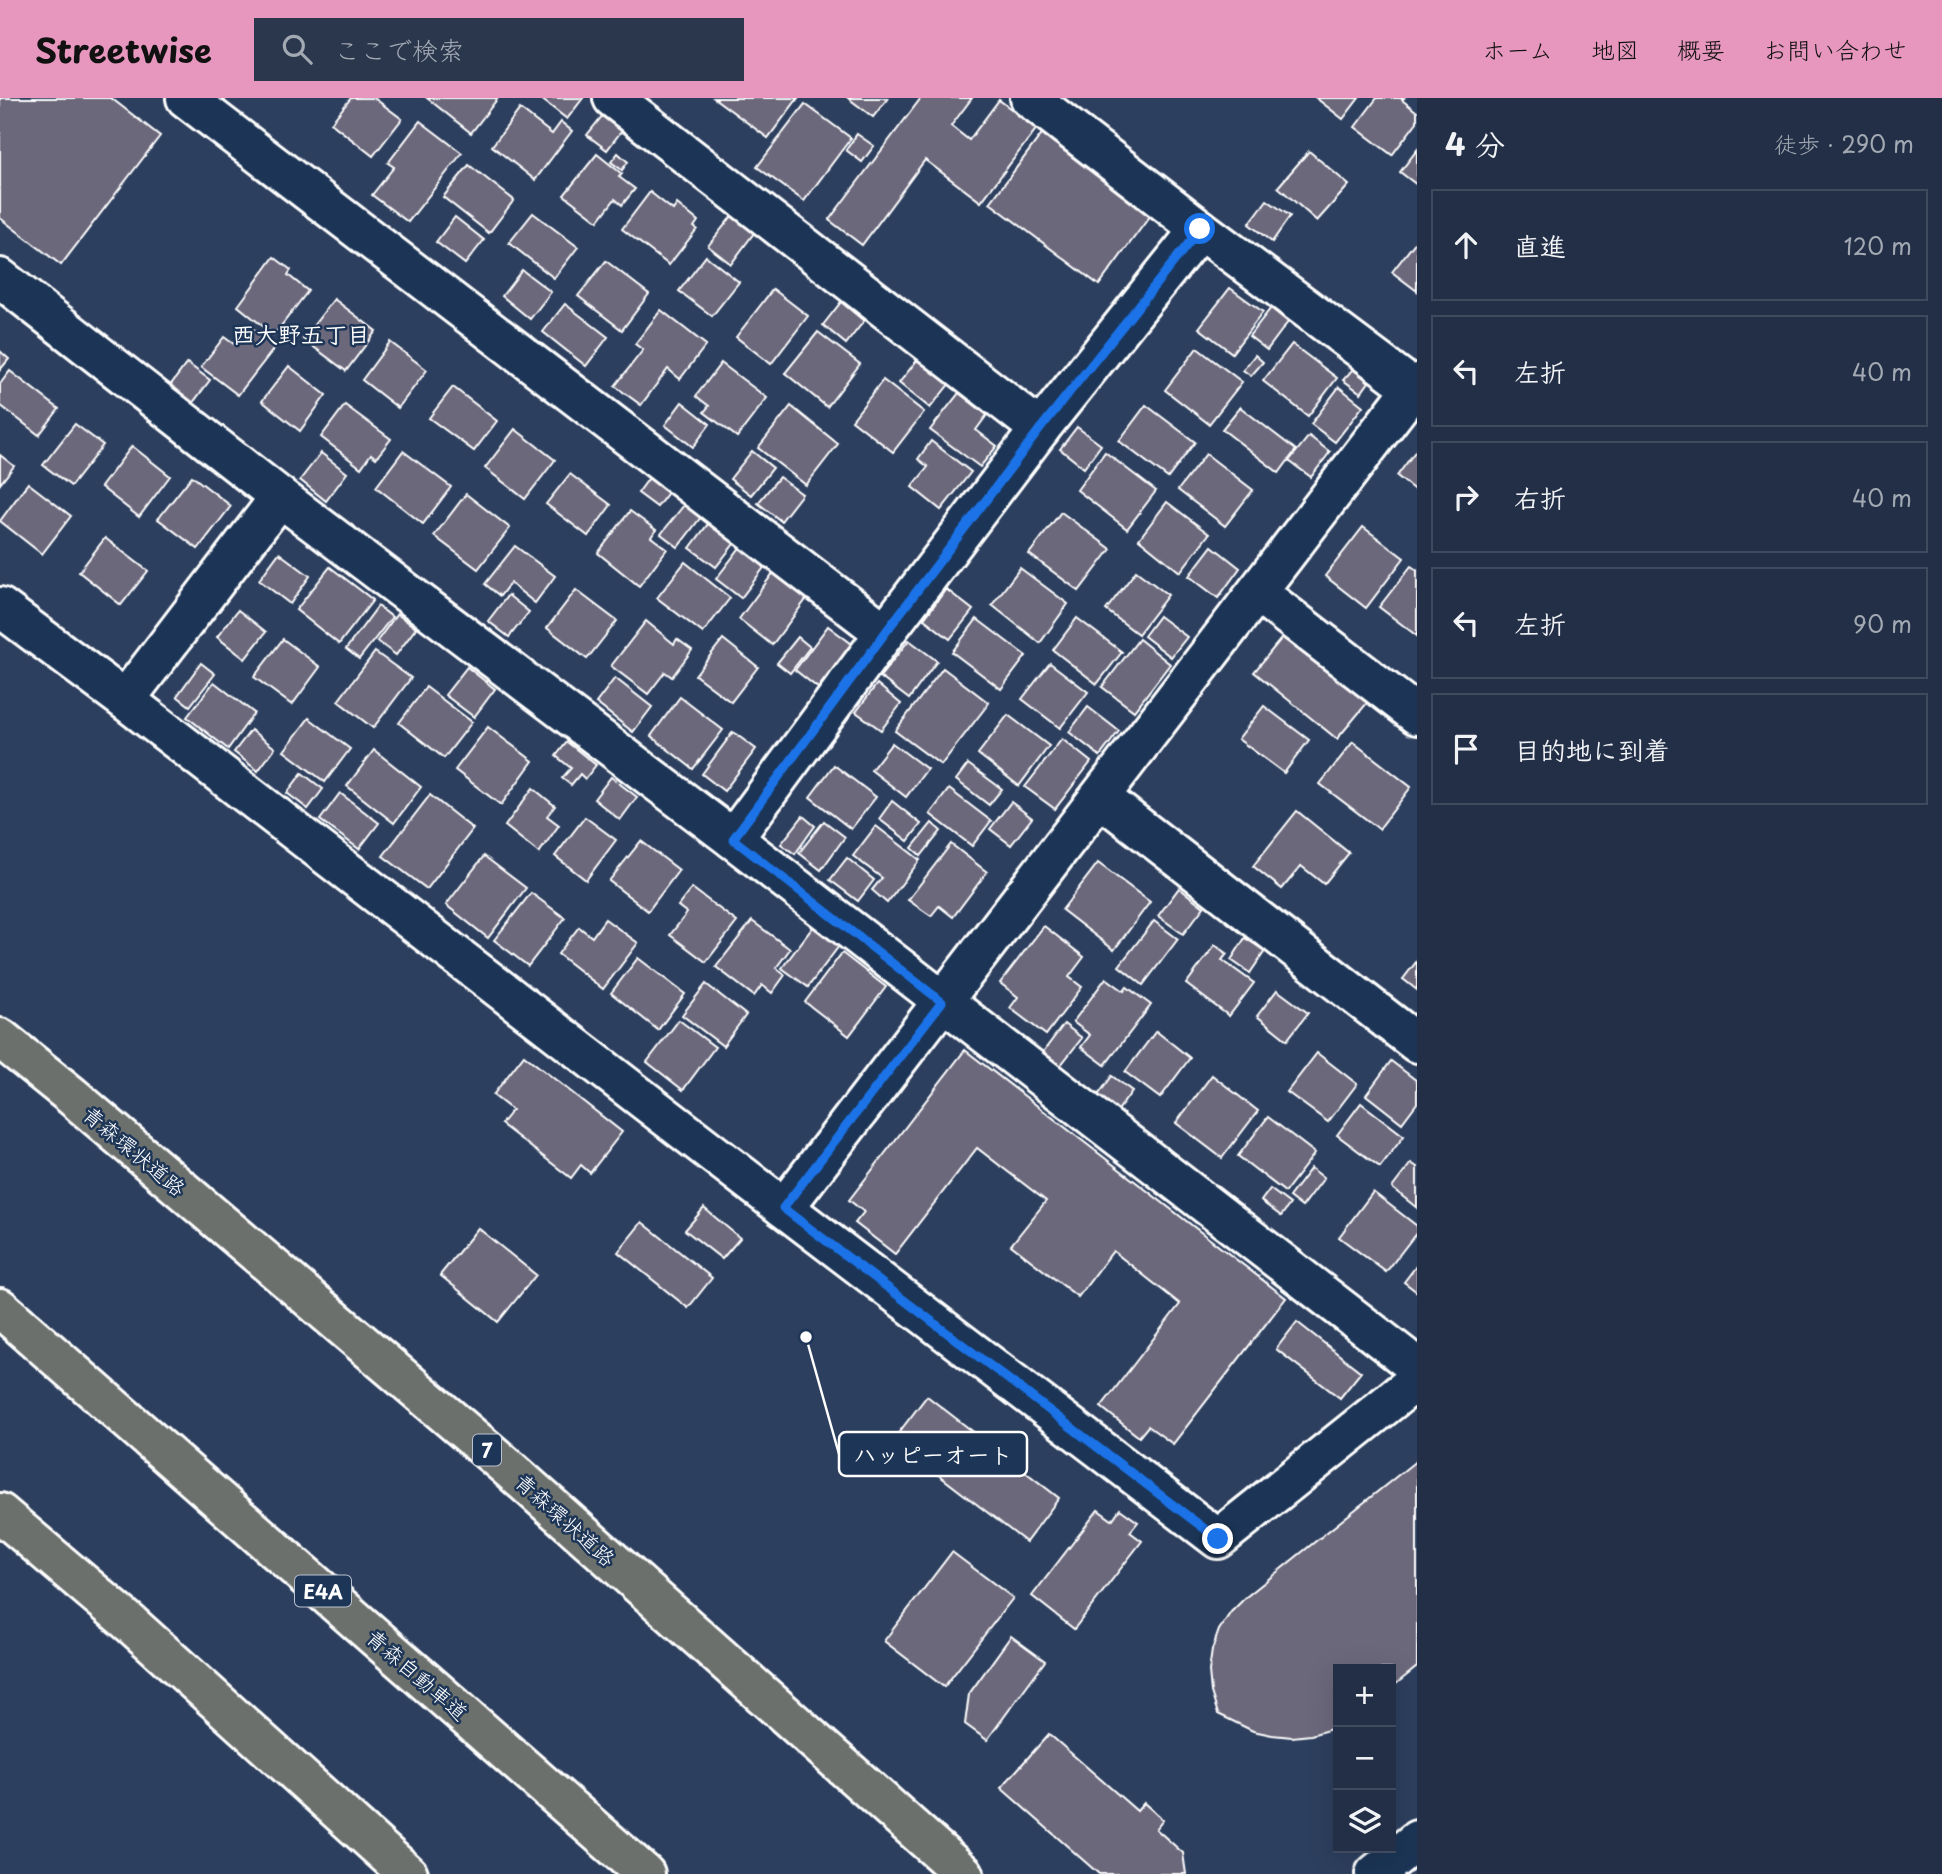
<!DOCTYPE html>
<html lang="ja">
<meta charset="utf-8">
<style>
:root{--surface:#222f46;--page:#2a374d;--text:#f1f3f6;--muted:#a2a9b3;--line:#3f4a5f;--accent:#e797bd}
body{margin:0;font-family:"Playpen Sans","Klee One",sans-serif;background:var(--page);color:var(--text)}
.controls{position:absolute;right:21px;bottom:21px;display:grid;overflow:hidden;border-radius:0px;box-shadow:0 7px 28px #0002}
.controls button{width:63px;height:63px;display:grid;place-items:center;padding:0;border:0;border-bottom:2px solid var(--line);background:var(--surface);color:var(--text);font:35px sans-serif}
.stop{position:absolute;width:21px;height:21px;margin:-16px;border:5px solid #1a73e8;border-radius:50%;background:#fff}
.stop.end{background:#1a73e8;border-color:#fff;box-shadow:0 2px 7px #0008}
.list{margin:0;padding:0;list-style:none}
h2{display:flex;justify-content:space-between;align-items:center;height:91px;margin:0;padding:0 28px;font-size:30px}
h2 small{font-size:23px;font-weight:400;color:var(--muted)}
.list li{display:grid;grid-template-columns:46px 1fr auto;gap:21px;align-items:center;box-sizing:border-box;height:112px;margin:0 14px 14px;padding:0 14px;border:2px solid var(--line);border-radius:0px}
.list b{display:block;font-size:26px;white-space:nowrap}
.list em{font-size:23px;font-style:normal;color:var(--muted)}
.icon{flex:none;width:38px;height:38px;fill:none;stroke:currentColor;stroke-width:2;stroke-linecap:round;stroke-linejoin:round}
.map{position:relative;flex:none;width:1417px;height:1776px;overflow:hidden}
header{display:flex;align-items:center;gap:42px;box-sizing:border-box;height:98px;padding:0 35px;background:var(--accent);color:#111}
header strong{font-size:33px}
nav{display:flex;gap:38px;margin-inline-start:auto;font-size:24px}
.search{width:490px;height:63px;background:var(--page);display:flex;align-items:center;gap:18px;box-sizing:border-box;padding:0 24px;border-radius:0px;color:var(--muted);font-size:26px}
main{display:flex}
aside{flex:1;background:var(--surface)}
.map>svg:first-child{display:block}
</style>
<header>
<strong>Streetwise</strong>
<div class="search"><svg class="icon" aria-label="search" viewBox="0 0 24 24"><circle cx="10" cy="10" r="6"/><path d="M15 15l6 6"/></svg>ここで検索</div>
<nav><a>ホーム</a><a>地図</a><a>概要</a><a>お問い合わせ</a></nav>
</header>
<main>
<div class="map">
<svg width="1417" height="1776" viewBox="0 0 1417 1776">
<rect width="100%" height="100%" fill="#2d3f5e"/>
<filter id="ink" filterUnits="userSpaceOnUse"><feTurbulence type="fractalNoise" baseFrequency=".0143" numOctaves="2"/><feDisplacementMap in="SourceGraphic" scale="14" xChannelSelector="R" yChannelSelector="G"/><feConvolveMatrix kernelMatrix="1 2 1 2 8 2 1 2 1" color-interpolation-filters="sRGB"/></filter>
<g filter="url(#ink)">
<!-- building -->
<g fill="#6c677b" stroke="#fff" stroke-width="2">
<polygon points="0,0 111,0 160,38 61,167 0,120"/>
<polygon points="351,0 374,0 402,21 373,58 331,25"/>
<polygon points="427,0 498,0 471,35"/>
<polygon points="540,0 583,0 567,21"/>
<polygon points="714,0 798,0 768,40"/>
<polygon points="848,0 888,0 873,19"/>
<polygon points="921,0 972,0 951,28 969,42 999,2 1037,30 981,104 925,62 862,147 829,122"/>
<polygon points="1316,0 1359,0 1343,21"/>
<polygon points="1377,0 1404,0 1402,2 1417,14 1417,24 1392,57 1355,29"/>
<polygon points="805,6 851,40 804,103 757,69"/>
<polygon points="520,11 552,36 561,24 572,33 535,82 492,48"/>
<polygon points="607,12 626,27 607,52 587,37"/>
<polygon points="420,23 462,55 408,124 372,97 394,69 388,65"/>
<polygon points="1044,33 1153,114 1099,187 990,105"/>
<polygon points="857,36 874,48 862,64 846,52"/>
<polygon points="1417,52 1417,87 1400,74"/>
<polygon points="1309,53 1349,87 1317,123 1278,89"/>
<polygon points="618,55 628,64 622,72 611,64"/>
<polygon points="597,56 622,76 619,79 635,91 622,107 615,101 598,123 564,97"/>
<polygon points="469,67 514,102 489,135 443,99"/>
<polygon points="650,94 673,112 677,106 698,123 694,129 697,131 669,167 622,131"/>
<polygon points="1267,102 1290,118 1272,144 1249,126"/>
<polygon points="533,115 578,149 554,180 509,145"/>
<polygon points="732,118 754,135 731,166 708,148"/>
<polygon points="455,119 484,142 465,166 436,144"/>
<polygon points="1417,142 1417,193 1392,174"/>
<polygon points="706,158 739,184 712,218 679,193"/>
<polygon points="274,159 291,172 288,177 308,193 274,237 238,208"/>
<polygon points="606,163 649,196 622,232 578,198"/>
<polygon points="522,172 551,194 530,221 502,198"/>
<polygon points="1230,190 1263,214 1232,255 1199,230"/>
<polygon points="773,191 808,218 771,266 736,239"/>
<polygon points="334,201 376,233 346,273 303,241"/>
<polygon points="841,204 864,223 846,246 823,227"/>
<polygon points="565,206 608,239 586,268 543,234"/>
<polygon points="1271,210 1288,224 1267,252 1249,238"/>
<polygon points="661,212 706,247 680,281 668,271 641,307 615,288 643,252 635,246"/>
<polygon points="248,227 276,248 238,297 201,269 224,239 234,246"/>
<polygon points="818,234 860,266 827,309 785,275"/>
<polygon points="390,244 427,272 398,310 362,282"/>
<polygon points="1292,246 1337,280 1308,318 1263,283"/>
<polygon points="1197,250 1242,284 1209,326 1165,292"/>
<polygon points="0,253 9,261 0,272"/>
<polygon points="1255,257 1263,264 1251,278 1243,272"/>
<polygon points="918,261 950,285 930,310 899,285"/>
<polygon points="187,265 210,282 192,306 169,289"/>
<polygon points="721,265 767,300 737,339 704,314 709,308 696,298"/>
<polygon points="289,268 326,297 300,333 262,303"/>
<polygon points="1353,271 1369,284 1361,295 1343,282"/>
<polygon points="10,273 59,311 39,337 0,307 0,286"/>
<polygon points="883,282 924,314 893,354 852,322"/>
<polygon points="453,289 497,323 474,353 429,320"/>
<polygon points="1339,289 1363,308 1335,344 1311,326"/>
<polygon points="959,295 987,317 976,332 997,348 980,369 930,332"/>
<polygon points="682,304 710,326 693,349 665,327"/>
<polygon points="345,307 391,341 376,360 371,356 361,370 321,339"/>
<polygon points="1146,307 1195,344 1168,380 1119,343"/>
<polygon points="791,308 838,346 806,387 758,350"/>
<polygon points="1240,309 1296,352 1279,375 1222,331"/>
<polygon points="75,326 103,347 71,388 43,367"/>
<polygon points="1077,329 1101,347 1084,370 1060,351"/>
<polygon points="515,331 555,362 525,401 485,370"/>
<polygon points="1309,338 1330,354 1311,379 1289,363"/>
<polygon points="931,343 971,374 941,412 912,389 928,369 918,361"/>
<polygon points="132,348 170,378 139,419 101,389"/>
<polygon points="1417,351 1417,394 1397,378"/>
<polygon points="403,353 451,389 423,426 376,389"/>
<polygon points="752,353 773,370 751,397 730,381"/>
<polygon points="1105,354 1156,393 1127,431 1077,392"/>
<polygon points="321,355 347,375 326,403 300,382"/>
<polygon points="1206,356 1253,392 1225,428 1178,392"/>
<polygon points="0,357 14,368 0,386"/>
<polygon points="654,373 673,388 657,409 638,395"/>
<polygon points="570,376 611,407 588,438 546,406"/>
<polygon points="192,378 231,408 198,451 158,421"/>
<polygon points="779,379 802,396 781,423 758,405"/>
<polygon points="28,385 71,418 42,456 0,423"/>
<polygon points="466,396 510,430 478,471 434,438"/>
<polygon points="1167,404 1209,436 1180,474 1139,441"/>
<polygon points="684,407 701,419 678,449 661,436"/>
<polygon points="630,413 656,432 651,439 667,451 639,488 598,455"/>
<polygon points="1061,414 1111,451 1079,493 1029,456"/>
<polygon points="711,422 737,442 716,469 690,450"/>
<polygon points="1363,429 1404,460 1366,510 1325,478"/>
<polygon points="105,440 148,473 121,507 79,474"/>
<polygon points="742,447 766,467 741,500 716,481"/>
<polygon points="515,448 555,478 535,505 510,485 500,498 485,486"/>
<polygon points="1212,448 1240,470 1218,500 1189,478"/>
<polygon points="279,455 310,478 290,506 259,482"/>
<polygon points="685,464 730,500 703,535 657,500"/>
<polygon points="1411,468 1417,472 1417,538 1379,509"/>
<polygon points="330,469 373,502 339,546 296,512"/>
<polygon points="1020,470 1068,506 1040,545 992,507"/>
<polygon points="1136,473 1168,497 1138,536 1106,512"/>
<polygon points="774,474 808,499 772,547 739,521"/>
<polygon points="946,491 973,512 950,541 924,521"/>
<polygon points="576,492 617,523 587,561 547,530"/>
<polygon points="508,497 529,514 509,539 488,523"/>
<polygon points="378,508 392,519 359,561 346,551"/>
<polygon points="238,512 266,534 245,561 217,539"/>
<polygon points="397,516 416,530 396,557 377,543"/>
<polygon points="1159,518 1187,539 1171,559 1144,538"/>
<polygon points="1077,520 1122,554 1097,586 1053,552"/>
<polygon points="977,521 1026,558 1001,591 952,554"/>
<polygon points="646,523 674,546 677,541 692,552 672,579 665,574 648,596 611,568"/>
<polygon points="828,528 852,546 818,590 795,572"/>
<polygon points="1285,536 1368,604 1337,641 1254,574"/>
<polygon points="798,539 810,549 790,575 777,565"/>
<polygon points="283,541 320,569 292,607 254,579"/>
<polygon points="723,541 758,569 731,604 695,577"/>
<polygon points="1139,541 1170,566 1134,613 1102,589"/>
<polygon points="909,542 937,563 909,601 880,579"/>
<polygon points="375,554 411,580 373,630 338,603"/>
<polygon points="201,565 215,576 190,608 177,598"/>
<polygon points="1050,565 1088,594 1060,630 1022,601"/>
<polygon points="467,569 495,591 474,619 445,597"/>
<polygon points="943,570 989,605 941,667 895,633"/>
<polygon points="615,580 652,609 633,634 596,605"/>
<polygon points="214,584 254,615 228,651 187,619"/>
<polygon points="877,586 901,606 881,632 856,614"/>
<polygon points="426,589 472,624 444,660 399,625"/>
<polygon points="680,599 723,632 693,671 651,638"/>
<polygon points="1264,608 1309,642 1284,675 1238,641"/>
<polygon points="1088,609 1119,633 1100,658 1069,634"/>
<polygon points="1008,617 1049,648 1019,688 978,656"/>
<polygon points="309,620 350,651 325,684 284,653"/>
<polygon points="488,629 533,663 501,707 455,672"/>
<polygon points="251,632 275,650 258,673 234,654"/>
<polygon points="733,634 756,651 724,693 702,676"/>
<polygon points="1062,641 1091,664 1055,711 1025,689"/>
<polygon points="567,644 596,667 585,681 580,676 571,687 562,680 571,670 556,658"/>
<polygon points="1353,644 1411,689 1379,731 1320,686"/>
<polygon points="892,645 927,671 906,699 871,672"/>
<polygon points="374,652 421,689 394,725 347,688"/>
<polygon points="968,666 1002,691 989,707 956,682"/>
<polygon points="834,667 876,699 851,731 810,699"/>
<polygon points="302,675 323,691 308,711 287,695"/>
<polygon points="611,679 637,699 620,722 594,701"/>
<polygon points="533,690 555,708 547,718 559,727 539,755 505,728"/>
<polygon points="949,691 991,723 972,748 930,716"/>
<polygon points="340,695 379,725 359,751 320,722"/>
<polygon points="430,697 473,731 427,791 383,758"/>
<polygon points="892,703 921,726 908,743 879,721"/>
<polygon points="1011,704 1032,720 1011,747 990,731"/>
<polygon points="1297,713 1349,755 1324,786 1301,768 1282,791 1253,768"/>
<polygon points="803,718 815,728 795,756 781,746"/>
<polygon points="585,719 616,742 586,782 555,758"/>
<polygon points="824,723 845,739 821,772 799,755"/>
<polygon points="932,725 941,733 921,758 912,750"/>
<polygon points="876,728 920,762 887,805 872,792 882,780 853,758"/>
<polygon points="641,743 679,772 648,813 609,783"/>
<polygon points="951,746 987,774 953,819 939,808 931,818 908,802"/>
<polygon points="484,758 526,790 488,840 446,807"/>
<polygon points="847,760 874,782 858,803 830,782"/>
<polygon points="1098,765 1150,804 1114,852 1062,812"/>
<polygon points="692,790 737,824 706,864 670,837 687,815 678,808"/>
<polygon points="1179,790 1204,809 1183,836 1158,818"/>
<polygon points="531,795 565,820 528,868 494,842"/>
<polygon points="605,821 638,845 603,891 558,856 579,829 592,839"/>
<polygon points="752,823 790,851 776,870 785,877 772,895 762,887 754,898 716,869"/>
<polygon points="1154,823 1178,841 1143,887 1119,868"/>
<polygon points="1044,828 1084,859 1069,879 1082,889 1046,937 1010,910 1018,899 1000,885"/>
<polygon points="813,829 839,848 808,889 782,870"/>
<polygon points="1245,840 1265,853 1250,875 1231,862"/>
<polygon points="1215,847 1227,856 1222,862 1254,885 1229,918 1186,886"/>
<polygon points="842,855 886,889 849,938 805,904"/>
<polygon points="638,860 685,896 658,932 611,895"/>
<polygon points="1417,863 1417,892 1403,881"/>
<polygon points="1106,880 1124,893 1127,889 1151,907 1105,967 1081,949 1090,937 1073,924"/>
<polygon points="706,886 746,917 723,948 682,917"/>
<polygon points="1277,892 1308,915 1287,942 1257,918"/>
<polygon points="679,922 715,949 683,992 647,964"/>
<polygon points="1064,926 1082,940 1060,968 1043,954"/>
<polygon points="1156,933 1190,960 1160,1000 1125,974"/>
<polygon points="965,952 1286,1200 1173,1346 1148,1328 1139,1339 1101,1309 1180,1206 1113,1153 1078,1199 1011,1147 1046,1103 977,1050 895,1156 855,1125 864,1114 849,1102"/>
<polygon points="1317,955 1357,986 1328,1024 1287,994"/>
<polygon points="524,957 622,1034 590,1075 581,1067 571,1080 501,1026 512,1012 493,997"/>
<polygon points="1391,963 1417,983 1417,1005 1402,1025 1366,997"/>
<polygon points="1212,977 1258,1013 1222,1060 1176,1025"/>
<polygon points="1112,978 1132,993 1116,1015 1096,1000"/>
<polygon points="1361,1005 1404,1038 1380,1069 1337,1037"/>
<polygon points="1268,1019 1315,1055 1285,1094 1238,1058"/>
<polygon points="1411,1065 1417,1069 1417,1110 1392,1090"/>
<polygon points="1311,1070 1324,1080 1302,1109 1289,1099"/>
<polygon points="1270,1091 1290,1106 1281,1118 1261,1103"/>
<polygon points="1373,1094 1417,1128 1417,1134 1386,1174 1339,1139"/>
<polygon points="704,1110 740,1140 722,1161 685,1132"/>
<polygon points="642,1124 712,1180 688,1210 618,1154"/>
<polygon points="478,1130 536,1177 498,1224 440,1177"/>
<polygon points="1417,1167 1417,1194 1404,1184"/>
<polygon points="1297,1224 1361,1274 1340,1300 1276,1251"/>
<polygon points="927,1298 1059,1400 1026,1444 893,1342"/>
<polygon points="1417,1362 1417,1569 1391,1590 1391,1571 1338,1571 1338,1629 1311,1637 1292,1639 1272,1637 1253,1633 1218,1616 1211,1594 1209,1573 1212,1552 1219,1532 1231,1514 1246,1499"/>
<polygon points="1120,1411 1138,1424 1130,1434 1142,1443 1074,1531 1032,1498 1098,1412 1112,1422"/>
<polygon points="952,1454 1013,1500 944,1589 884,1543"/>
<polygon points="1011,1538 1045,1563 987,1642 965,1626 969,1596"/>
<polygon points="1049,1636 1137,1713 1144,1705 1163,1722 1156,1731 1183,1755 1186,1776 1099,1776 1001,1690"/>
</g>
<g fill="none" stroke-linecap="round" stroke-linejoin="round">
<defs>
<g id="street">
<polyline points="186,0 885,535"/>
<polyline points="613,0 1040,331"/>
<polyline points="1030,0 1200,131 1417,293"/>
<polyline points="0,180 280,399 733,741 1417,1269"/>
<polyline points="1257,494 1417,617"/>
<polyline points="0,509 125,602 784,1110 1218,1441 1417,1282"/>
<polyline points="125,602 280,399"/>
<polyline points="1100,699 1417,945"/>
<polyline points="733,741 885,535 1040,331 1200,131"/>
<polyline points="784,1110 1417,285"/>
</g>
<polyline id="secondary" points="1375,1776 1417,1742"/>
<g id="highway">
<polyline points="0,940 72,998 506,1368 964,1776"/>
<polyline points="0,1210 645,1776"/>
<polyline points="0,1415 131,1526 408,1776"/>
</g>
</defs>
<!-- street casing -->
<use href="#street" stroke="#fff" stroke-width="44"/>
<!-- secondary casing -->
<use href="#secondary" stroke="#fff" stroke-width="44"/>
<!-- highway casing -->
<use href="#highway" stroke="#fff" stroke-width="44"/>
<!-- street -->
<use href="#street" stroke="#1d3557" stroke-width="38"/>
<!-- secondary -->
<use href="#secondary" stroke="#1d3557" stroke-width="38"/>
<!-- highway -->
<use href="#highway" stroke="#6c706d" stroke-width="38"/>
</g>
</g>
<g fill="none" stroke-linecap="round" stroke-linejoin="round" filter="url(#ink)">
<!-- route -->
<polyline stroke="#1a73e8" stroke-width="9" points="1200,131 1040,331 885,535 733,741 942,904 783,1110 1218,1441"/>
</g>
<g text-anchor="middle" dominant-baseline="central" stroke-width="5" stroke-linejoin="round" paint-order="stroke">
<!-- shield labels -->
<g fill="#1d3557" stroke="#bbc2cd" stroke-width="2">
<rect x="473" y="1336.5" width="28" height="31" rx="5"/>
<rect x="295" y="1477.5" width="56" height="31" rx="5"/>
</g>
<g font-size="19" font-weight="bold" fill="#fff">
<text x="487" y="1352">7</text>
<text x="323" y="1493">E4A</text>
</g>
<!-- street labels -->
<g font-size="21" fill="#fff" stroke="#1d3557">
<text transform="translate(135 1052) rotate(40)">青森環状道路</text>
<text transform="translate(566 1421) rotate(42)">青森環状道路</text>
<text transform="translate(418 1576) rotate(41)">青森自動車道</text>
</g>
<!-- neighbourhood labels -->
<g font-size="23" font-weight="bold" fill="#fff" stroke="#1d3557">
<text x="301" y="235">西大野五丁目</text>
</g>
</g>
<!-- callouts -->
<path fill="none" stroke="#fff" stroke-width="2.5" d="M806 1239L839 1356"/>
<circle fill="#fff" stroke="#1d3557" stroke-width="2.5" cx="806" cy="1239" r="7"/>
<rect fill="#1d3557" stroke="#fff" stroke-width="2.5" x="839" y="1334" width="188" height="44" rx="7"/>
<g font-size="23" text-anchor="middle" font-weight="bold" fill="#fff">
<text x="933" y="1365">ハッピーオート</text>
</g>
</svg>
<div class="controls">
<button>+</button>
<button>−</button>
<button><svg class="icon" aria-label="layers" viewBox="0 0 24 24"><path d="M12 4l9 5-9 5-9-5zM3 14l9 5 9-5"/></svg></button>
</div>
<div class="stop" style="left:1200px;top:131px"></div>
<div class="stop end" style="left:1218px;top:1441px"></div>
</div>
<aside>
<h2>4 分<small>徒歩 · 290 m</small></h2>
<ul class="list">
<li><svg class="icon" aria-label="ahead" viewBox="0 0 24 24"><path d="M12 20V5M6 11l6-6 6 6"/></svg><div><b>直進</b></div><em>120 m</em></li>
<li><svg class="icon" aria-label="left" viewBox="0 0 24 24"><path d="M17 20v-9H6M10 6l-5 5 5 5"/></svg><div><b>左折</b></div><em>40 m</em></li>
<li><svg class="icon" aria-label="right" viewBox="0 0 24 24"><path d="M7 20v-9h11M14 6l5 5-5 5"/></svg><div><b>右折</b></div><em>40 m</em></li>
<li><svg class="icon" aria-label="left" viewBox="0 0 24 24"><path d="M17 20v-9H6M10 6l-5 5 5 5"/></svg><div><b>左折</b></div><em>90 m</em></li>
<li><svg class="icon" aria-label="arrive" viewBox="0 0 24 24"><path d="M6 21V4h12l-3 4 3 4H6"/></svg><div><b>目的地に到着</b></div></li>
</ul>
</aside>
</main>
